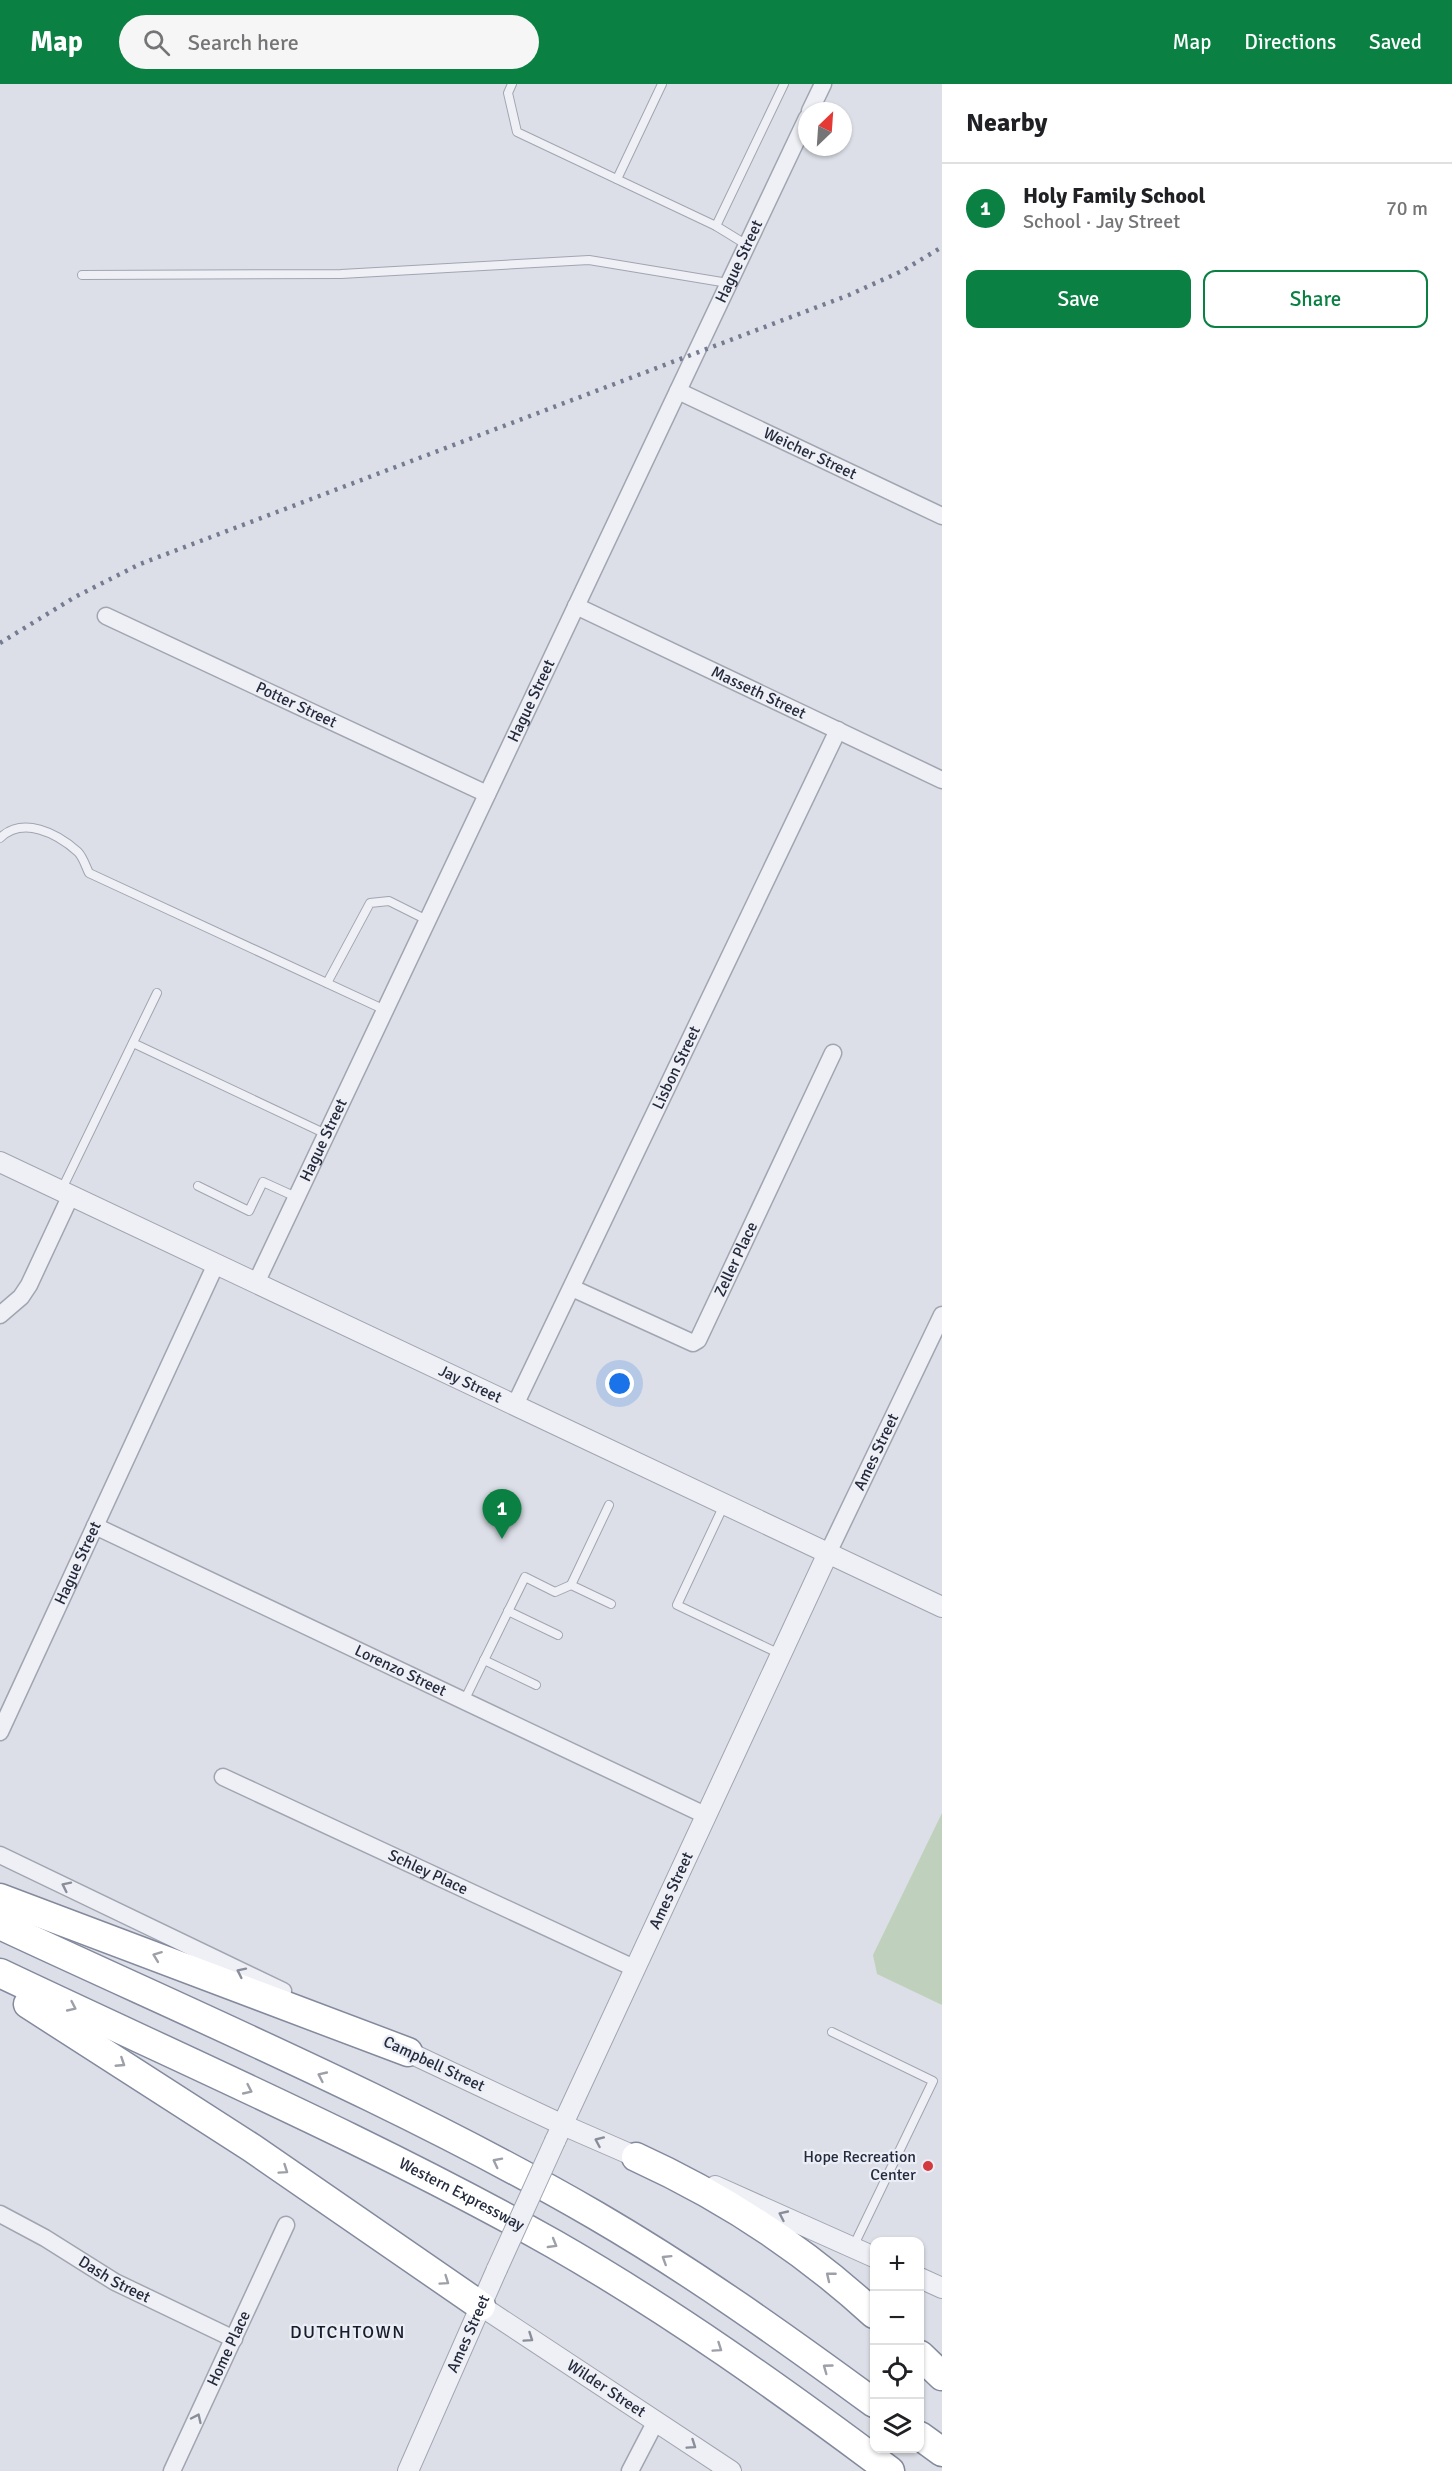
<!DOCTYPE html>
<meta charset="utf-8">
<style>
:root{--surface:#fff;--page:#f6f6f6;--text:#202124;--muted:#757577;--line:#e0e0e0;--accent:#0b8043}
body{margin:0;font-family:Signika,sans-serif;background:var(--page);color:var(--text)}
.controls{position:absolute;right:18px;bottom:18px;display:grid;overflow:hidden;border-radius:12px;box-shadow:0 2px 4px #0004}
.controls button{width:54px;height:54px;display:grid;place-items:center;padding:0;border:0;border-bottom:2px solid var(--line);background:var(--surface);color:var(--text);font:30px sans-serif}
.compass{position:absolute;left:798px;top:18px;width:54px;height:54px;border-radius:50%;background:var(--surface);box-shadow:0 2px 4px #0004;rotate:25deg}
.you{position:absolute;left:620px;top:1300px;width:21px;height:21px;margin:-15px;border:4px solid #fff;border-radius:50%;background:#1a73e8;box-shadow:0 0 0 9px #1a73e833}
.badge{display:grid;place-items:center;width:39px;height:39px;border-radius:50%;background:var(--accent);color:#fff;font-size:20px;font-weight:700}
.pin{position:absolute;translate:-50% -50px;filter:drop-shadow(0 2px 3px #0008)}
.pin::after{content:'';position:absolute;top:32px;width:21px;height:18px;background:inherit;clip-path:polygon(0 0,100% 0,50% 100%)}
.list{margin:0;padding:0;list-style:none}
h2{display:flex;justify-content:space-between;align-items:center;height:78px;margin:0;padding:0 24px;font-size:26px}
h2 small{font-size:20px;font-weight:400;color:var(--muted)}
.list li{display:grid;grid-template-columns:39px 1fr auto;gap:18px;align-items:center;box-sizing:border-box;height:90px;padding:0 24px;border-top:2px solid var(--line)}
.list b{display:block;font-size:22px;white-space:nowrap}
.list p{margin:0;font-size:20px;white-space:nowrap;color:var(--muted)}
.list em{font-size:20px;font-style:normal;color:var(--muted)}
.actions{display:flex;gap:12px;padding:18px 24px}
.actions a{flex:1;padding:14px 0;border:2px solid var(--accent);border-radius:12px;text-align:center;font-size:21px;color:var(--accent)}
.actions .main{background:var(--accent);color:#fff}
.icon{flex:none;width:33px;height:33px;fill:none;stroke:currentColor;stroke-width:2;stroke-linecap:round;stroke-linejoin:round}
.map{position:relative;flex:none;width:942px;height:2387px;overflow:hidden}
header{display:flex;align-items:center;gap:36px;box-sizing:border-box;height:84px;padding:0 30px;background:var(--accent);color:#fff}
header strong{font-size:28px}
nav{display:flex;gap:33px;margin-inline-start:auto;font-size:21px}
.search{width:420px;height:54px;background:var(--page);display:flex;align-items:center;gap:15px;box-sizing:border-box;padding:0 21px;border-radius:33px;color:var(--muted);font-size:22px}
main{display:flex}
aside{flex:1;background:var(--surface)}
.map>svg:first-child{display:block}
</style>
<header>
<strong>Map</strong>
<div class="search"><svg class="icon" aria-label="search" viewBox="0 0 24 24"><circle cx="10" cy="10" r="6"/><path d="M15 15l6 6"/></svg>Search here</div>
<nav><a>Map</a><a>Directions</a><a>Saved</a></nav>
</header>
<main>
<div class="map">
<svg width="942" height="2387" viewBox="0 0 942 2387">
<rect width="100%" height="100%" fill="#dcdfe7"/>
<!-- green -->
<polygon fill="#bfd1bc" points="942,1729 942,1921 877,1890 873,1871"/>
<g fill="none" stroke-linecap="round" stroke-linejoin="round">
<defs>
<g id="service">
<polyline points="512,0 508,9 517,48 716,142 747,161"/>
<polyline points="617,95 662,0"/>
<polyline points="716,142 784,0"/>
<polyline points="82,191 341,190 589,176 728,199"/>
<path d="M0 754C23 732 57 749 78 768 83 773 86 783 89 789L385 926"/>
<polyline points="327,899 370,819 389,817 427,836"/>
<polyline points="133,959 326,1050"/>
<polyline points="198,1102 249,1127 263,1098 296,1113"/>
<polyline points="61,1107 157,909"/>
<polyline points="724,1421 677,1521 780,1570"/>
<polyline points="571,1501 611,1520"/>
<polyline points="508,1527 558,1551"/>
<polyline points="484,1576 536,1601"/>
<polyline points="464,1617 525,1493 555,1508 571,1501 609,1421"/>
<polyline points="832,1948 933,1997 853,2163"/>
</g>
<g id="minor">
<polyline points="810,27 823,0"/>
<path id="s1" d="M678 307 942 432"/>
<path id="s2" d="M576 522 942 696"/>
<path id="s3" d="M106 532 487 710"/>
<path id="s4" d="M256 1199 807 34"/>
<path id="s5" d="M572 1204 693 1259 698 1256 833 969"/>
<polyline points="0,1231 21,1213 29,1201 71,1111"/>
<path id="s6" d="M515 1321 838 646"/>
<path id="s7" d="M95 1442 705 1731"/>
<path id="s8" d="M828 1469 942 1231"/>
<path id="s9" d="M0 1648 216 1180"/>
<path id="s10" d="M223 1693 634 1884"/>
<polyline points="0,1771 283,1907"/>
<path id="s11" d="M0 2130 45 2154 115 2198 234 2255"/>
<path id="s12" d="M172 2387 286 2141"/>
<polyline points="630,2387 656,2337"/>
</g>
<g id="tertiary">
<path id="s13" d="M0 1078 942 1523"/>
<polyline points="408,1968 563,2041 648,2078"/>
<path id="s14" d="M555 2057 828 1469"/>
<polyline points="715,2102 874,2173"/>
<polyline points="920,2194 942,2204"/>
<path id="s15" d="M481 2222 731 2387"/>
<path id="s16" d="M408 2387 497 2185"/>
</g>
<g id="motorway">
<polyline points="0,1814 408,1968"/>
<path d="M0 1841C199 1934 405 2021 595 2131 693 2188 784 2253 874 2319"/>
<path id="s17" d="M0 1889C185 1977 375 2059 554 2160 671 2227 782 2306 890 2387"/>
<polyline points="28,1920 252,2064 481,2222"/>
<path d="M636 2073C724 2113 803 2165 874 2230"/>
<polyline points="920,2271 942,2292"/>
<polyline points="920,2352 942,2368"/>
</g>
</defs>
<!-- service casing -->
<use href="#service" stroke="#a1a5b1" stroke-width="10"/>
<!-- minor casing -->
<use href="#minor" stroke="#a1a5b1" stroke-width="19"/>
<!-- tertiary casing -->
<use href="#tertiary" stroke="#a1a5b1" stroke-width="22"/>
<!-- motorway casing -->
<use href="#motorway" stroke="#838a9e" stroke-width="31"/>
<!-- service -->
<use href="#service" stroke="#eff0f5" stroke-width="8"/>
<!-- minor -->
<use href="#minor" stroke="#eff0f5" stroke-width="16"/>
<!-- tertiary -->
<use href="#tertiary" stroke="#eff0f5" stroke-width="20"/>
<!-- motorway -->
<use href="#motorway" stroke="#fff" stroke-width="28"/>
<!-- rail -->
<polyline stroke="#757c91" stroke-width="4.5" stroke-dasharray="3 6" stroke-linecap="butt" points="0,559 75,513 140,480 849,211 902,187 942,163"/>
<defs>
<polyline id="tertiary-bridge" points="497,2185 555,2057"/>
</defs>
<!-- tertiary-bridge casing -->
<use href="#tertiary-bridge" stroke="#a1a5b1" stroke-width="22" stroke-linecap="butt"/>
<!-- tertiary-bridge -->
<use href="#tertiary-bridge" stroke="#eff0f5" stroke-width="20"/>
</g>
<!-- one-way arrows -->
<defs><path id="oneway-chevron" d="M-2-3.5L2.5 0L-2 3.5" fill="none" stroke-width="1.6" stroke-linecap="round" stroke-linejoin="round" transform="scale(1.5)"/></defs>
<g stroke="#8a8e9a">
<use href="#oneway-chevron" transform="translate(66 1802) rotate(-154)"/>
<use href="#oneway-chevron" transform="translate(241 1888) rotate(-154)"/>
<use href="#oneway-chevron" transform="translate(599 2057) rotate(-156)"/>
<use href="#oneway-chevron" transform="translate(783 2131) rotate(-155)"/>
<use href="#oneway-chevron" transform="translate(529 2254) rotate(34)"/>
<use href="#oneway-chevron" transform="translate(197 2334) rotate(-65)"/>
<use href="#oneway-chevron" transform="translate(692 2361) rotate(34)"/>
</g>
<g stroke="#9da0a8">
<use href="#oneway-chevron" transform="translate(157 1872) rotate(-159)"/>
<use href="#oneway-chevron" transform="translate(72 1923) rotate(25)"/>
<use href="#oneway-chevron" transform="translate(121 1979) rotate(33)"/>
<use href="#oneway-chevron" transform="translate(322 1992) rotate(-155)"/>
<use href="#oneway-chevron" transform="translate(248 2006) rotate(25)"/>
<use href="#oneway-chevron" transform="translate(497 2078) rotate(-153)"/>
<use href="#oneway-chevron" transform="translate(284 2086) rotate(34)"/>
<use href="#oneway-chevron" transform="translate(553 2160) rotate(30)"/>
<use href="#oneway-chevron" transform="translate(666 2175) rotate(-148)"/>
<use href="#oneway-chevron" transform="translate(830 2192) rotate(-141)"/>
<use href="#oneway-chevron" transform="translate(445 2197) rotate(35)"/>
<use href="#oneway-chevron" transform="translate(718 2264) rotate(34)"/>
<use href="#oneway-chevron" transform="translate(827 2284) rotate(-144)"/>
</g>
<!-- markers -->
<circle fill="#d4393e" stroke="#ebeef5" stroke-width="2" cx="928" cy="2082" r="6"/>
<g text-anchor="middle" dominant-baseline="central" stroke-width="4.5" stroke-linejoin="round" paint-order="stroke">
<!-- street labels -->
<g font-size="16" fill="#252b3e" stroke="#ebeef5">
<text stroke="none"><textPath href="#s4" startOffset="1130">Hague Street</textPath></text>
<text stroke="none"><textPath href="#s1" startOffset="146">Weicher Street</textPath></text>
<text stroke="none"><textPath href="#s2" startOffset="202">Masseth Street</textPath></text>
<text stroke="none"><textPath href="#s4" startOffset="644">Hague Street</textPath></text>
<text stroke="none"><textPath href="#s3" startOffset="210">Potter Street</textPath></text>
<text stroke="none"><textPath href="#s6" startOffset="374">Lisbon Street</textPath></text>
<text stroke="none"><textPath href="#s4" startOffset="158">Hague Street</textPath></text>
<text stroke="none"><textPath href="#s5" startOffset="228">Zeller Place</textPath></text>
<text stroke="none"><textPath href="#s13" startOffset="520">Jay Street</textPath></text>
<text stroke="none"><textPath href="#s8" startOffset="112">Ames Street</textPath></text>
<text stroke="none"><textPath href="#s9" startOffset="186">Hague Street</textPath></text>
<text stroke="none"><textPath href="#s7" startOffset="338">Lorenzo Street</textPath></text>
<text stroke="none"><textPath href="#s10" startOffset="226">Schley Place</textPath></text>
<text stroke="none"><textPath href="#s14" startOffset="276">Ames Street</textPath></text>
<text transform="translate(434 1980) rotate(25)">Campbell Street</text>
<text stroke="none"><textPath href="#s17" startOffset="512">Western Expressway</textPath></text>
<text stroke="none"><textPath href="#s11" startOffset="132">Dash Street</textPath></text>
<text stroke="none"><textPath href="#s16" startOffset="150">Ames Street</textPath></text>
<text stroke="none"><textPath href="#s12" startOffset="135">Home Place</textPath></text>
<text stroke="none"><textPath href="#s15" startOffset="150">Wilder Street</textPath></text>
</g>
<!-- poi labels -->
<g font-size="16" fill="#252b3e" stroke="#ebeef5" text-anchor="end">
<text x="916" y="2073">Hope Recreation<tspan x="916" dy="18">Center</tspan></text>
</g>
<!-- neighbourhood labels -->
<g font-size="18" letter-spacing="1.5" fill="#181d2e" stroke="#ebeef5">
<text x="348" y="2248">DUTCHTOWN</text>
</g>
</g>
</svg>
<div class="controls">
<button>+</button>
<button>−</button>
<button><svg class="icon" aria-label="locate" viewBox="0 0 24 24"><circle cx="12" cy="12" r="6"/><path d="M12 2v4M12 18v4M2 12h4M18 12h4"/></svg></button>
<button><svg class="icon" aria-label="layers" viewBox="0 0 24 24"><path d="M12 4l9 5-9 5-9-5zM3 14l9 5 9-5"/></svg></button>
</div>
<svg class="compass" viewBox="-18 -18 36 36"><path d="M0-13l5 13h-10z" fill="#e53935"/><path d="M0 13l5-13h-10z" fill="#757577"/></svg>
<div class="you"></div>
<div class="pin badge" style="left:502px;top:1455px">1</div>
</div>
<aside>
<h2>Nearby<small></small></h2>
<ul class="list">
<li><span class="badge">1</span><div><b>Holy Family School</b><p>School · Jay Street</p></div><em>70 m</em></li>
</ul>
<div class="actions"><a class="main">Save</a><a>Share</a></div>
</aside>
</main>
